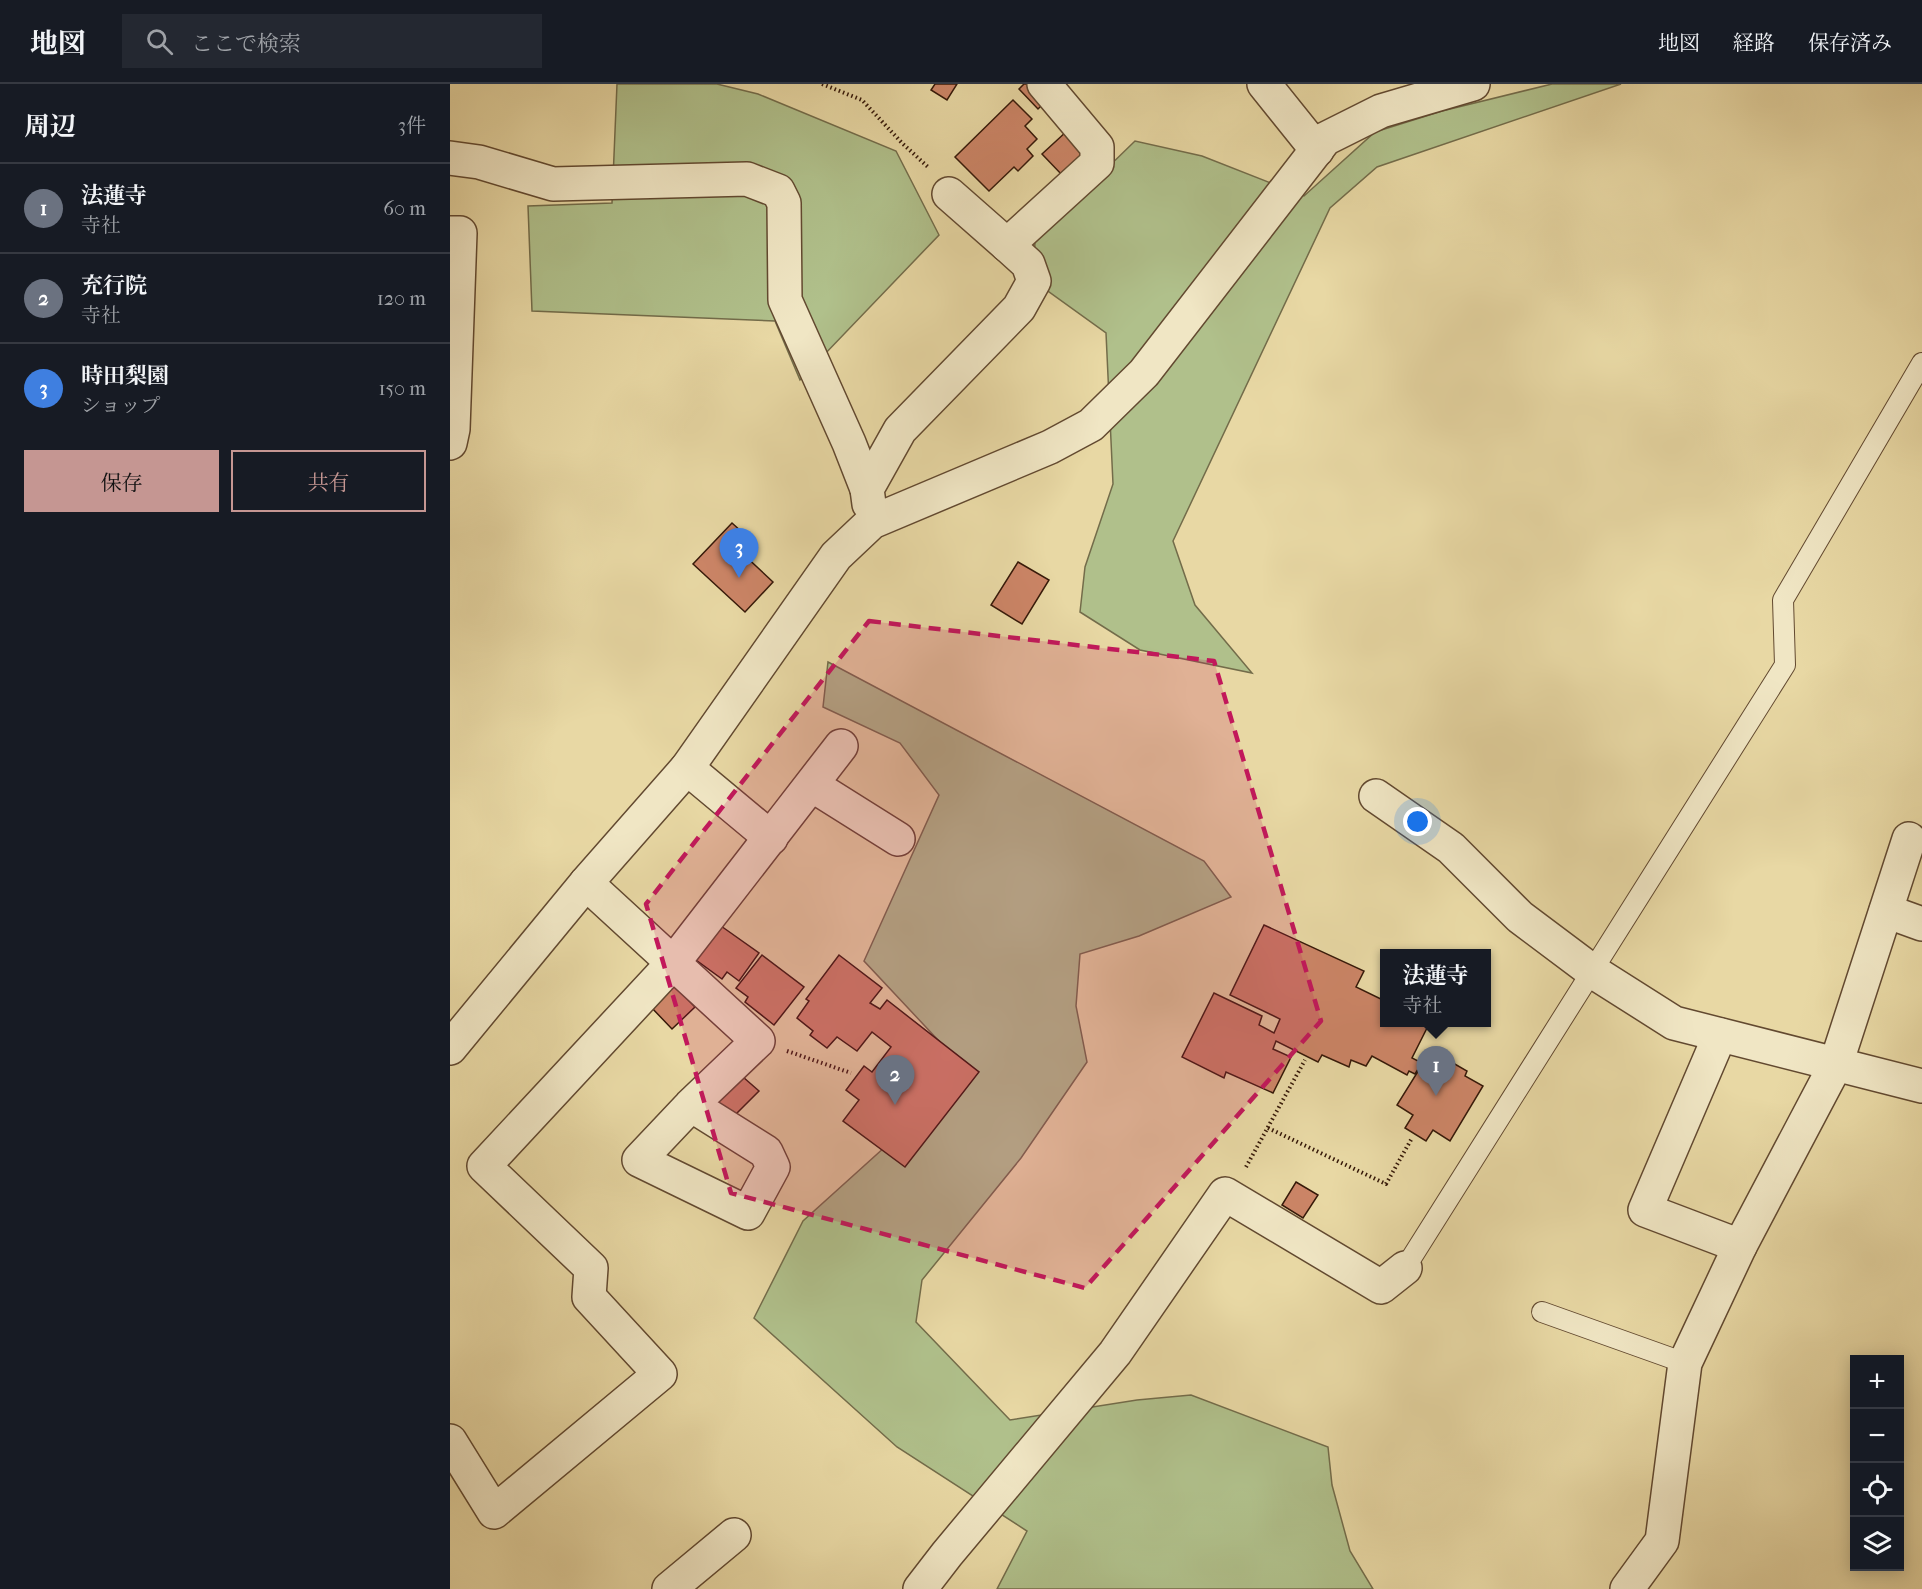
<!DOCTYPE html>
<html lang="ja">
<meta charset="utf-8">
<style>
:root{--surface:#171b24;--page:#242831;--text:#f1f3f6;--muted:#9ea1a6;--line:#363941;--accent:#c59692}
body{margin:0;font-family:"IM FELL French Canon","Noto Serif JP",serif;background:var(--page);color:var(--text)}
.controls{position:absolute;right:18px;bottom:18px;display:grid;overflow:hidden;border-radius:0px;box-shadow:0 3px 15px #0003}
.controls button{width:54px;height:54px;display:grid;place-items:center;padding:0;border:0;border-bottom:2px solid var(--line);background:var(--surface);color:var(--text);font:30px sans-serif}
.you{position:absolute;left:968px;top:738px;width:21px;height:21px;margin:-15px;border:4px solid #fff;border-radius:50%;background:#1a73e8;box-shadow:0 0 0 9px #1a73e833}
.badge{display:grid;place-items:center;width:39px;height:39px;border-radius:50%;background:var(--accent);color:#fff;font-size:20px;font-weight:700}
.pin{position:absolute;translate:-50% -50px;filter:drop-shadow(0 2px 3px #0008)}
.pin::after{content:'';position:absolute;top:32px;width:21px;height:18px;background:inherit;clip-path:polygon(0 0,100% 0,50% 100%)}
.popup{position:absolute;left:930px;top:865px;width:111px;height:78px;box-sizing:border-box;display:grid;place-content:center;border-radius:0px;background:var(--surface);filter:drop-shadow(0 2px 4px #0005);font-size:20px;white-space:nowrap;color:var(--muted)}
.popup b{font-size:22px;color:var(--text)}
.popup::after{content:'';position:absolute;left:50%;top:100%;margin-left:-12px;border:12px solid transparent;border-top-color:var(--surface)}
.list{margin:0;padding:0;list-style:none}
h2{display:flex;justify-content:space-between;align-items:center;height:78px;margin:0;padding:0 24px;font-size:26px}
h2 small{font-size:20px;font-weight:400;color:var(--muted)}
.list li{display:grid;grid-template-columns:39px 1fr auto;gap:18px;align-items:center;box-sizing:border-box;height:90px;padding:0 24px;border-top:2px solid var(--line)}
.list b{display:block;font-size:22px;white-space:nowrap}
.list p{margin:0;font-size:20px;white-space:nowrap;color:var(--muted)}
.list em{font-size:20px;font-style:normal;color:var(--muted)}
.actions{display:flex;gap:12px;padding:18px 24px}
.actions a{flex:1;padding:14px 0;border:2px solid var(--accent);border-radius:0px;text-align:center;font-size:21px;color:var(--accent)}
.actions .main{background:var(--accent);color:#111}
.icon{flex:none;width:33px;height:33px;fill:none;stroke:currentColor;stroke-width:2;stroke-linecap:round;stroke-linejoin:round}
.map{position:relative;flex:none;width:1472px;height:1505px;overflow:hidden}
header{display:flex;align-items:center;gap:36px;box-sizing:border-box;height:84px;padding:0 30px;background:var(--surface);border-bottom:2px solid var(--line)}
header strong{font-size:28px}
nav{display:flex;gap:33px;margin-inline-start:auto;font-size:21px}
.search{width:420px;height:54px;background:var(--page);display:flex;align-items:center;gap:15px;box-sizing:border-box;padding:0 21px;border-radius:0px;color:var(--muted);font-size:22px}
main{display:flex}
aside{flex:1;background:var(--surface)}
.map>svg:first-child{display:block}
</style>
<header>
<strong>地図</strong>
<div class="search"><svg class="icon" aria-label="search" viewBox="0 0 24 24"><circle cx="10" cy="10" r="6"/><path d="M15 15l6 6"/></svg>ここで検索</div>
<nav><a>地図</a><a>経路</a><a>保存済み</a></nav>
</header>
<main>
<aside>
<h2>周辺<small>3件</small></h2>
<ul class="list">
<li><span class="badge" style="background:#6b7280">1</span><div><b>法蓮寺</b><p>寺社</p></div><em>60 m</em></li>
<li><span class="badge" style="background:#6b7280">2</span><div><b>充行院</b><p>寺社</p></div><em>120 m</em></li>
<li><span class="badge" style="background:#3f7fe0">3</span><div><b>時田梨園</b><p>ショップ</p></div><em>150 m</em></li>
</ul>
<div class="actions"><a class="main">保存</a><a>共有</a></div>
</aside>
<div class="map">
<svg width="1472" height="1505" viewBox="0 0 1472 1505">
<rect width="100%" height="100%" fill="#e8d8a4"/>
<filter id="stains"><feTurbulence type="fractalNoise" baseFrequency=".00333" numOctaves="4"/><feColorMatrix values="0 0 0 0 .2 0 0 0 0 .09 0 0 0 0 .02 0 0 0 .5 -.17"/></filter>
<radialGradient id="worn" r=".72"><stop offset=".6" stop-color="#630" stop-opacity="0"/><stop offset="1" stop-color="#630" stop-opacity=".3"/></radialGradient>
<!-- green -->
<g fill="#b0c08b" stroke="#736c4a" stroke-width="1.5">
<polygon points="167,0 267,0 308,10 446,67 489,151 350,296 325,237 82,227 78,122 162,119"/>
<polygon points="1102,0 1171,0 927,83 880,124 723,457 745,521 802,589 690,566 630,528 635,483 663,400 656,249 584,197 585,154 685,57 752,72 854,112 925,48 992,27"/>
<polygon points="378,578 754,777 781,813 689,852 630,870 626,922 637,978 571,1074 472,1196 466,1238 560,1336 687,1316 741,1311 878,1363 882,1401 900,1467 923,1505 547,1505 577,1447 447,1363 304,1234 353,1137 518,988 414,877 489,711 450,659 373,623"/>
</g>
<!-- building -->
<g fill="#cc8567" stroke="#361909" stroke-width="1.5">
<polygon points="485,0 507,0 497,16 481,6"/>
<polygon points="574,0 577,0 595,18 588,25 569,5"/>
<polygon points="563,16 582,35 575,42 587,55 577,65 583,72 568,87 564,83 539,107 505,73"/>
<polygon points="617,47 638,69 613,92 592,70"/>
<polygon points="282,439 303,458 292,469 323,498 295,528 243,480"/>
<polygon points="568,478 599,496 572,540 541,521"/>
<polygon points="814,841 914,887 906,903 935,917 935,938 980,938 962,974 972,979 965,990 959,987 957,991 922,972 916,982 901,976 899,983 872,971 868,978 826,957 823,965 841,973 823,1009 776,988 774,994 732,973 764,909 812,932 809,941 824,949 830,935 780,911"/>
<polygon points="271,842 309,869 289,897 277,888 272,895 246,876"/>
<polygon points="312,871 354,903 324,941 295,918 298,913 286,904"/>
<polygon points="389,871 432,904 420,919 430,925 437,916 529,988 455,1083 393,1037 409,1016 396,1006 414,982 422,988 441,963 422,948 407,967 387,953 377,964 360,951 363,947 347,934 359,917 356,915"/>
<polygon points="224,901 245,923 222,945 201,923"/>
<polygon points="980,968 1001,981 1003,979 1017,987 1015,992 1033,1002 1000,1057 983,1046 976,1057 955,1044 963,1031 947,1021"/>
<polygon points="293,993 309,1007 281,1035 265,1021"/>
<polygon points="846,1098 868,1111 853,1134 832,1121"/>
</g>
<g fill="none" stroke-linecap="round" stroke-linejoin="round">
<defs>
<g id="lane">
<polyline points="955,1184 1335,581 1333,516 1472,279"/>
<polyline points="1092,1228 1235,1279"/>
</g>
<g id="street">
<polyline points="814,0 867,66"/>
<polyline points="0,74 29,78 103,100 297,95 328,107 334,119 335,216 399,359 417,405"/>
<polyline points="499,110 557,161"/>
<polyline points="0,149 10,149 3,345 0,359"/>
<polyline points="419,420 417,405 450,346 569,224 584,197 578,180 557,161 647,79 647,63 594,0"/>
<polyline points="237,684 321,754"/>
<polyline points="362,701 448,755"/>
<polyline points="926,712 1001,764 1070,833 1142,887 1224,939 1472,1002"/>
<polyline points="136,799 308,957 241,1021 189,1076 298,1129 323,1083 316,1068 241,1021"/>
<polyline points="1436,827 1472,840"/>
<polyline points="0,964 136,799 237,684 386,472 422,438 600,363 641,341 694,289 875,55 931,27 1023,0"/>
<polyline points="1290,1162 1386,980 1459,755"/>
<polyline points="0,1357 44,1428 210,1290 139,1213 141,1184 34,1082 223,879 391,662"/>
<polyline points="219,1505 284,1451"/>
<polyline points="470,1505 497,1470 665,1269 775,1110 931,1203 955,1184"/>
<polyline points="1177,1505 1212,1457 1235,1279 1290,1162 1195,1126 1270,951"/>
</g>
</defs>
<!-- lane casing -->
<use href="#lane" stroke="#624930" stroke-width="22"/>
<!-- street casing -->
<use href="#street" stroke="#624930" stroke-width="36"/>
<!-- path -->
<g stroke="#361909" stroke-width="4" stroke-dasharray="1.5 3" stroke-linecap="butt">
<polyline points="372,0 412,16 452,59 479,84"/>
<polyline points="337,967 401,989"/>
<polyline points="818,1044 936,1100 962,1054"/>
<polyline points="796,1083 855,976"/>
</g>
<!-- lane -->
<use href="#lane" stroke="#f0e6c4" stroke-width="20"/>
<!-- street -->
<use href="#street" stroke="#f0e6c4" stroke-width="33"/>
</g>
<!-- marked area -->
<path fill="#c2185b" fill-opacity="0.2" stroke="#c2185b" stroke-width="4.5" stroke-dasharray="12 8" stroke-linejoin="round" d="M419 537 764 577 871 937 635 1204 281 1109 196 820Z"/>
<rect width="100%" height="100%" filter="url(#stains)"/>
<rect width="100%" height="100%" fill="url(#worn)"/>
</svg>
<div class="controls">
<button>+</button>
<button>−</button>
<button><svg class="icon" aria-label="locate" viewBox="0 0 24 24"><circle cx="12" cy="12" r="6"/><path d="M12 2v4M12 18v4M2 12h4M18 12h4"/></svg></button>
<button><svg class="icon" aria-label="layers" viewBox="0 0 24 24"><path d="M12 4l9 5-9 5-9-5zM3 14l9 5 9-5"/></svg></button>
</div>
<div class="you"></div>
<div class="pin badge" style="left:986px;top:1012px;background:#6b7280">1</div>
<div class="popup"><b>法蓮寺</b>寺社</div>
<div class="pin badge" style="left:445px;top:1021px;background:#6b7280">2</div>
<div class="pin badge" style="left:289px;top:494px;background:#3f7fe0">3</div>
</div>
</main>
